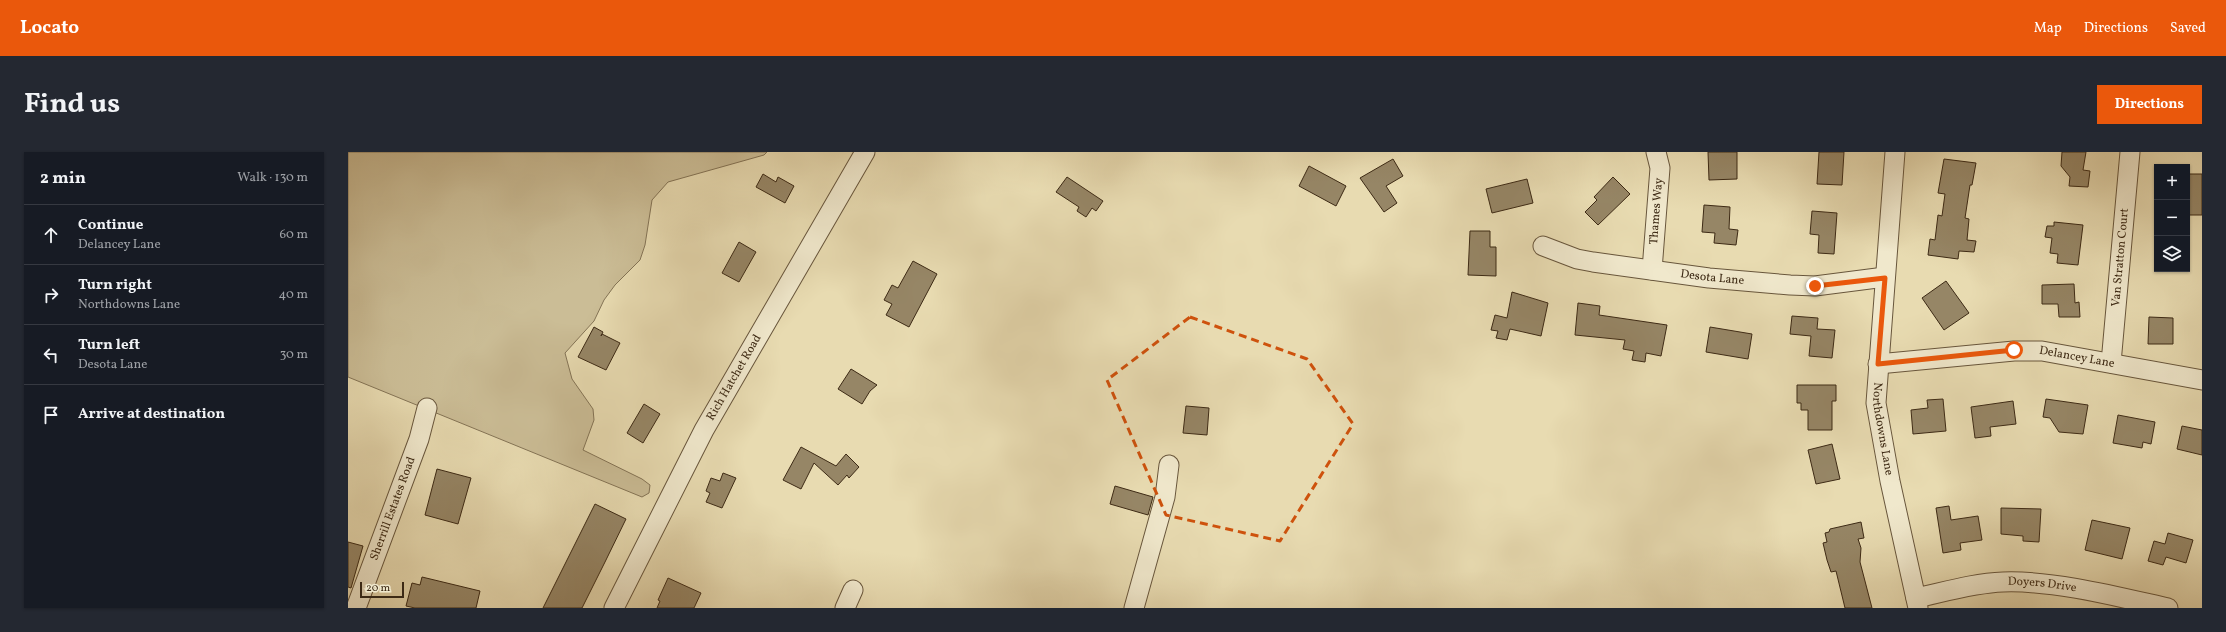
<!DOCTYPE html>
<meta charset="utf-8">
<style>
:root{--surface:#171b24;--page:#242831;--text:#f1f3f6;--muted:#9ea1a6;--line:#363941;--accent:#ea580c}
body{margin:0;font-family:Vollkorn,serif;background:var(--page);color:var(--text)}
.controls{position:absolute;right:12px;top:12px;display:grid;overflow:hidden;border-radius:0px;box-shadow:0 1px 3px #0004}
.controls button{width:36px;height:36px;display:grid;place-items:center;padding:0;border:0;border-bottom:1px solid var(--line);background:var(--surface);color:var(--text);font:20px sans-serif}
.scale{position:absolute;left:12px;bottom:10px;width:44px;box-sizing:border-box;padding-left:4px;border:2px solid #3d2a15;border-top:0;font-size:11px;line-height:14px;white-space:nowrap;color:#3d2a15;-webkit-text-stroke:3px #f0e8cc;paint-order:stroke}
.stop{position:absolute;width:12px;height:12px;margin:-9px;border:3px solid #ea580c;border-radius:50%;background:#fff}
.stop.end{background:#ea580c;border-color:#fff;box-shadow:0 1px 4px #0008}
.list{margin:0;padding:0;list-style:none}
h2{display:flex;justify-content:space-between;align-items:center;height:52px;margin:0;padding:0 16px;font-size:17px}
h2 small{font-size:13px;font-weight:400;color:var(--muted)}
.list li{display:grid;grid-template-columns:26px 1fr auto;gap:12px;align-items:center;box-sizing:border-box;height:60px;padding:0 16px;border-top:1px solid var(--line)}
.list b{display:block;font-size:15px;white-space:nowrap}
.list p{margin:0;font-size:13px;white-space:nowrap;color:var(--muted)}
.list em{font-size:13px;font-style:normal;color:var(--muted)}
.icon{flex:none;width:22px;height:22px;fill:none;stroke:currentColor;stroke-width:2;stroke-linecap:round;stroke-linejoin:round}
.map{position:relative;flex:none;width:1854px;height:456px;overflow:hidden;border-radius:0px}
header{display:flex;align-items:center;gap:24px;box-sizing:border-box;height:56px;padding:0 20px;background:var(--accent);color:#fff}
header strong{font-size:19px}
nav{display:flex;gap:22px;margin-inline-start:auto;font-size:14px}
.intro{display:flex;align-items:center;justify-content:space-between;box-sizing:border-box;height:96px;padding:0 24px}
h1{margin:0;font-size:28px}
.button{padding:10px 18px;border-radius:0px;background:var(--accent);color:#fff;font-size:14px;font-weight:700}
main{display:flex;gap:24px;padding:0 24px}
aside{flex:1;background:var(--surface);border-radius:0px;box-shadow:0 1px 3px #0004}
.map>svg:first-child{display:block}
</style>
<header>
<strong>Locato</strong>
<nav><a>Map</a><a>Directions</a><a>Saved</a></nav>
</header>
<div class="intro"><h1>Find us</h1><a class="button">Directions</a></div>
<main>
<aside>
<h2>2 min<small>Walk · 130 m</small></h2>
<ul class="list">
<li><svg class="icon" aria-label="ahead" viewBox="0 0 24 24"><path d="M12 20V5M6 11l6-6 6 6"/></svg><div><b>Continue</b><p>Delancey Lane</p></div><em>60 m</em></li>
<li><svg class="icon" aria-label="right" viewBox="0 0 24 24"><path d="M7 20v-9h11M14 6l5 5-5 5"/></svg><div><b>Turn right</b><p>Northdowns Lane</p></div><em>40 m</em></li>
<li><svg class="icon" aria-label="left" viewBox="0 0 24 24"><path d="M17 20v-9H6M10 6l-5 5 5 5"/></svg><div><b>Turn left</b><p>Desota Lane</p></div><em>30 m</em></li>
<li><svg class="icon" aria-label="arrive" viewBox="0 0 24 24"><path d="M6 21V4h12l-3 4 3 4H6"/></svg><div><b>Arrive at destination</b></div></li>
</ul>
</aside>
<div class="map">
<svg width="1854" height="456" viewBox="0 0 1854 456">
<rect width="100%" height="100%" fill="#e8dbb1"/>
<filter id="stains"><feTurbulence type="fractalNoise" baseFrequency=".005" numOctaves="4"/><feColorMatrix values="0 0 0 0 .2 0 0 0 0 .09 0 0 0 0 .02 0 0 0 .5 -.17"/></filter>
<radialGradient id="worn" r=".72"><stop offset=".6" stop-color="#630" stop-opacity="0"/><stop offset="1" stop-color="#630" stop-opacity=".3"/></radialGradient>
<!-- green -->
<polygon fill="#cbbd96" stroke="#847456" points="0,0 419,0 416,3 320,30 304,48 297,93 292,108 267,133 256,148 246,169 217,201 224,227 245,257 246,268 235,298 294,327 302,333 301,341 294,345 0,225"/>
<!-- building -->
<g fill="#968666" stroke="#3d2a15">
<polygon points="1360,0 1389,0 1389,27 1361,28"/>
<polygon points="1471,0 1496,0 1494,33 1469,32"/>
<polygon points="1714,0 1738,0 1735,18 1742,19 1740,35 1721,34 1722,25 1713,14"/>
<polygon points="1045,7 1055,24 1038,34 1049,51 1036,60 1012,26"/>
<polygon points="1596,7 1628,11 1624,33 1622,33 1617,66 1621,67 1619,88 1628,89 1626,100 1611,99 1610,107 1580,103 1582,87 1587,88 1590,63 1594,64 1597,42 1590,41"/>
<polygon points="961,14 998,34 988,54 951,34"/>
<polygon points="415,22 428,30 430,25 446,34 437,51 408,35"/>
<rect x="1839" y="22" width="15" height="41"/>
<polygon points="719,25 755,49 748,59 744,56 738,65 729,59 731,55 708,40"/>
<polygon points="1265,25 1282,42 1250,73 1237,60 1249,48 1246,45"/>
<polygon points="1179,27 1185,51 1144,61 1138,37"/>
<polygon points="1356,53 1382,55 1381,77 1390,78 1388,93 1366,91 1367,81 1354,80"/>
<polygon points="1464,59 1489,61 1486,102 1470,101 1471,83 1462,82"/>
<polygon points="1706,70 1735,73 1730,113 1709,111 1710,102 1702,101 1704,86 1697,85 1699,74 1706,74"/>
<polygon points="1122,79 1142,79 1142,95 1148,95 1148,124 1120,123"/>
<polygon points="391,90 408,100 391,130 374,121"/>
<polygon points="565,109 589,122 561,175 538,163 544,152 536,148 544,133 550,136"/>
<polygon points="1598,129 1621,161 1596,178 1574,146"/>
<polygon points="1726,132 1727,151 1731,150 1732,165 1711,165 1710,152 1694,152 1694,133"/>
<polygon points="1164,140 1200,151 1193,184 1162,177 1159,188 1148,186 1150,179 1143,178 1147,163 1159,166"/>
<polygon points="1230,151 1252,154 1251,163 1319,173 1313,204 1298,201 1297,210 1284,208 1286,199 1275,197 1277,188 1227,183"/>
<polygon points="1444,164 1470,166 1469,177 1487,178 1484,206 1461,204 1463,184 1442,182"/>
<polygon points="1801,165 1825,166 1825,192 1800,192"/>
<polygon points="246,175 255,180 253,184 254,182 272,191 258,218 230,205"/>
<polygon points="1362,175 1404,182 1400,207 1358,200"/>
<polygon points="503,217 529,233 522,239 514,252 490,237"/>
<polygon points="1449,233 1488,233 1488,249 1484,249 1484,278 1460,278 1460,258 1453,258 1453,251 1449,251"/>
<polygon points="1595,247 1598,279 1565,282 1563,258 1580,256 1579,248"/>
<polygon points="1698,247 1740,253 1735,282 1711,280 1702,266 1695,265"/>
<polygon points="1665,249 1668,272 1642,275 1643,284 1627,286 1623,255"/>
<polygon points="296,252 312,262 295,291 279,281"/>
<polygon points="838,254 861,256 859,283 835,281"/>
<polygon points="1770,263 1807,270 1803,292 1795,290 1794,296 1765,291"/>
<polygon points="1834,274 1854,278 1854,303 1829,297"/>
<polygon points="1484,292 1492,327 1468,332 1460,298"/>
<polygon points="453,295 488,314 498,302 511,315 501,326 499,323 490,333 466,311 453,337 435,328"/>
<polygon points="89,317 123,326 110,372 77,363"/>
<polygon points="375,321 388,326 374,356 358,350 362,341 358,339 363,326 372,329"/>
<polygon points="767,334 805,345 800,363 762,352"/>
<polygon points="247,352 278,367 257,410 234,456 195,456"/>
<polygon points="1601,354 1603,368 1630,364 1634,388 1612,391 1613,398 1595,401 1588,356"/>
<polygon points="1653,356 1693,357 1691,390 1675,389 1675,384 1653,382"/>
<polygon points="1744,368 1782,376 1774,407 1737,398"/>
<polygon points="1513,370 1516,386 1510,387 1513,396 1512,410 1524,456 1497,456 1488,419 1483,420 1479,408 1475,391 1479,390 1477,381 1481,380 1482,377"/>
<polygon points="1820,381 1845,388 1838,411 1818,405 1815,413 1800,409 1806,389 1817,392"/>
<polygon points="0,390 15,394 3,436 0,435"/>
<polygon points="74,425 132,439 128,456 67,456 58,454 64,431 72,433"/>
<polygon points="320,426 353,441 346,456 309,456 312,449 310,448"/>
</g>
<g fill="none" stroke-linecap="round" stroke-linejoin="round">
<defs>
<g id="minor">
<path id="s1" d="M1547 0 1528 251 1542 329 1570 456"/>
<path id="s2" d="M1195 94 1229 107 1245 110 1361 126 1442 133 1467 134 1537 125"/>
<path id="s3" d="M1304 118 1312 16 1308 0"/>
<path id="s4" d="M1763 211 1782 0"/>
<path id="s5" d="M1530 212 1666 199H1694L1854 228"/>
<path id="s6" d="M1568 446C1596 440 1626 431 1655 430 1705 428 1771 445 1820 456"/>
<path id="s7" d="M8 456 71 287 79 256"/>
<path id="s8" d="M266 456 356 278 517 0"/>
<polyline points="497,456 505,438"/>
<polyline points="786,456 817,345 821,313"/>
</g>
</defs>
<!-- minor casing -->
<use href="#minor" stroke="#68563c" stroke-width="21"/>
<!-- minor -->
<use href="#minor" stroke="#f0e8cc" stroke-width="19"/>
</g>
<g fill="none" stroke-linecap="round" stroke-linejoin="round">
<!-- route -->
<polyline stroke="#ea580c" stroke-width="5" points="1467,134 1537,126 1530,212 1666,198"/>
</g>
<!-- marked area -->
<path fill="none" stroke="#ce520d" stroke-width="3" stroke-dasharray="8 5" stroke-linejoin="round" d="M842 165 959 207 1005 272 932 389 818 363 759 228Z"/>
<g text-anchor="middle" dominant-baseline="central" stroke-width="3" stroke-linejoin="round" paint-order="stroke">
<!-- street labels -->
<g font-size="12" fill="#3d2a15" stroke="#f0e8cc">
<text stroke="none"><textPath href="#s3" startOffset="59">Thames Way</textPath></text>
<text stroke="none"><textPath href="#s4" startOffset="106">Van Stratton Court</textPath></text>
<text stroke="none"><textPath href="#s2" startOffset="173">Desota Lane</textPath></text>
<text stroke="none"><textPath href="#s5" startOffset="200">Delancey Lane</textPath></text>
<text stroke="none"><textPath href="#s8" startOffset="260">Rich Hatchet Road</textPath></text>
<text stroke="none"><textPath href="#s1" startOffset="278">Northdowns Lane</textPath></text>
<text stroke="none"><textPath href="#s7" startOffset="106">Sherrill Estates Road</textPath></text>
<text stroke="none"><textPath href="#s6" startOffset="128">Doyers Drive</textPath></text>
</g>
</g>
<rect width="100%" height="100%" filter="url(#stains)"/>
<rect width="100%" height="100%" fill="url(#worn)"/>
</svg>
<div class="controls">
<button>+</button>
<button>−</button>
<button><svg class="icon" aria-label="layers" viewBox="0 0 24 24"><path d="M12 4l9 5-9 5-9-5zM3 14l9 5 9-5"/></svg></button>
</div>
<div class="scale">20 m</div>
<div class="stop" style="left:1666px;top:198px"></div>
<div class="stop end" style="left:1467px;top:134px"></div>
</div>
</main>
